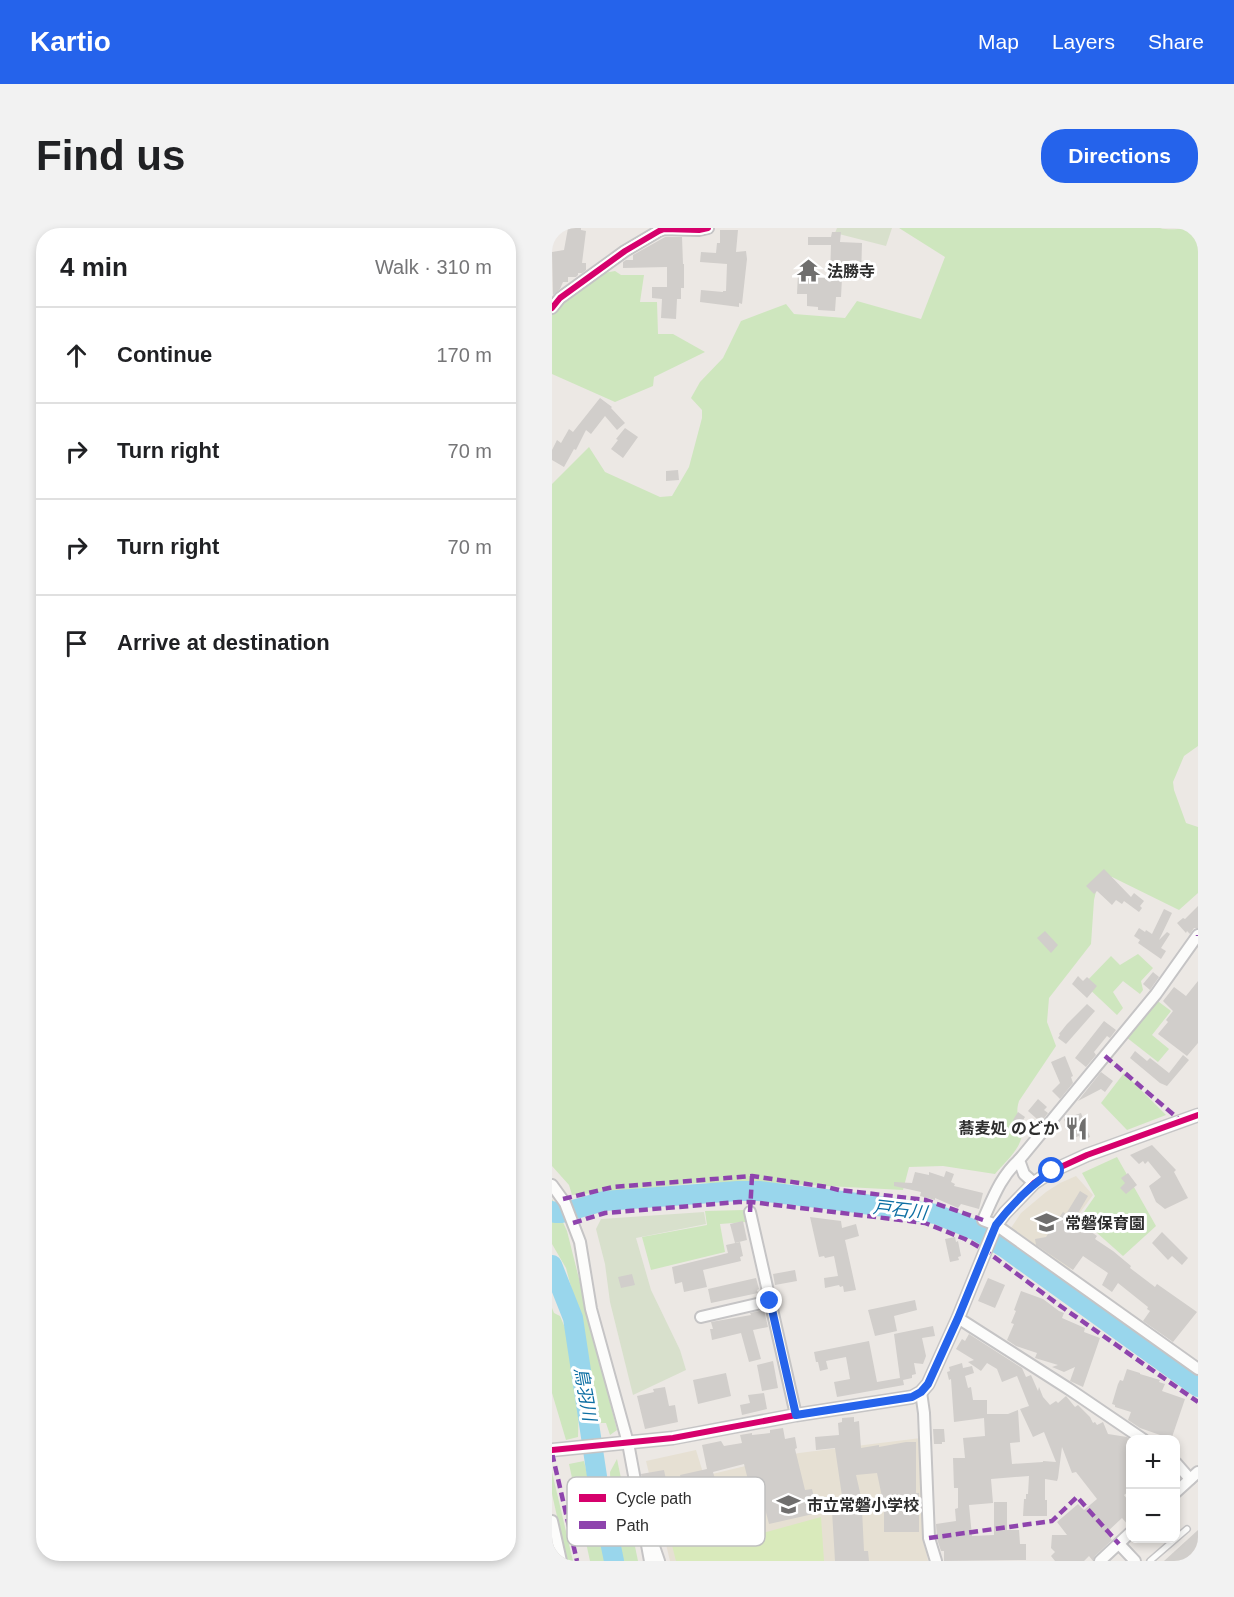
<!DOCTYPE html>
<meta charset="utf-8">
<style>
:root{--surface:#fff;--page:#f2f2f2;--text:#202124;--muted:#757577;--line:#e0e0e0;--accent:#2563eb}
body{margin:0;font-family:Arial,"Noto Sans JP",sans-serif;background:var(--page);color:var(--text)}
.controls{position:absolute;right:18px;bottom:18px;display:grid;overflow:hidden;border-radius:12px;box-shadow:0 3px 9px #0003}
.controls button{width:54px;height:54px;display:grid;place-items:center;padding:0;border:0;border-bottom:2px solid var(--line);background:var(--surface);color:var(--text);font:30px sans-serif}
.stop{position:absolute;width:18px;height:18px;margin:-14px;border:4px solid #2563eb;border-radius:50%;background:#fff}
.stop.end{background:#2563eb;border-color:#fff;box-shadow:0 2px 6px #0008}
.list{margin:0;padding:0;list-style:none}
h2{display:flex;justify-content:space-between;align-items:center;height:78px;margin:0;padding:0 24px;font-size:26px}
h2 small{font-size:20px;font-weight:400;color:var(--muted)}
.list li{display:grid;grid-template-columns:39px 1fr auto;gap:18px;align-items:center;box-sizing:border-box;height:96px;padding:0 24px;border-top:2px solid var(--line)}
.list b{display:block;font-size:22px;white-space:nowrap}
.list em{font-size:20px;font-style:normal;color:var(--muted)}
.icon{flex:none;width:33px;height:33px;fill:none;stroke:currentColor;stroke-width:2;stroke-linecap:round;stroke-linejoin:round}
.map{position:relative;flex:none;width:646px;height:1333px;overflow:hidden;border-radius:24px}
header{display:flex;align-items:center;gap:36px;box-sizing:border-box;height:84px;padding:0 30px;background:var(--accent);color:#fff}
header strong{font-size:28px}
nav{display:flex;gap:33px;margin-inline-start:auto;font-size:21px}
.intro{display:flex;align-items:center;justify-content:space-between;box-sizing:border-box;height:144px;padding:0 36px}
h1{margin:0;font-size:42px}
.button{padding:15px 27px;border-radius:24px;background:var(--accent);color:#fff;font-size:21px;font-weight:700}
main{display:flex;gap:36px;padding:0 36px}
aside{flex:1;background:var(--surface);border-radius:24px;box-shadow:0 3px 9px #0003}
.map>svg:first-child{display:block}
</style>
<header>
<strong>Kartio</strong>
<nav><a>Map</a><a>Layers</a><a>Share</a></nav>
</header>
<div class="intro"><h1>Find us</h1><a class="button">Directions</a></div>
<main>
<aside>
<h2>4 min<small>Walk · 310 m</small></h2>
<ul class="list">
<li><svg class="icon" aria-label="ahead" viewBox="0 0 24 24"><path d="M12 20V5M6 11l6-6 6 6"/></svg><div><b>Continue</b></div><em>170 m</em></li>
<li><svg class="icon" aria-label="right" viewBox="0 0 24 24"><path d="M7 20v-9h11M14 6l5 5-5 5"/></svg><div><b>Turn right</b></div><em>70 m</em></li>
<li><svg class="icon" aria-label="right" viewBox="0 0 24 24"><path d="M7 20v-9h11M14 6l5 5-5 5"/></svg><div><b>Turn right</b></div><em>70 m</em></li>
<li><svg class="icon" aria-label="arrive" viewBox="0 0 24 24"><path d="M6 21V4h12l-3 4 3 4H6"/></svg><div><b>Arrive at destination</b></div></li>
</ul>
</aside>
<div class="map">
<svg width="646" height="1333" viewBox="0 0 646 1333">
<rect width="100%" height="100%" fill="#ece8e4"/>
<!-- education -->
<g fill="#e6e0d3">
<polygon points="524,948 541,967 524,990 541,1008 516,1044 459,1000 469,985 494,964 508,955"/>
<polygon points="369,1210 371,1306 376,1333 118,1333 94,1233 144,1222 152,1248 247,1225"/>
</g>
<!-- green -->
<g fill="#cee6be">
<path d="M347 0H608C617 3 635 0 646 0V518L632 528 621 554 622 562 634 595 646 599V665L627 682 560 649H551L546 655 542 672 539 716 497 770 495 794 504 818 467 873C462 889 470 892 470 906 469 921 452 935 443 946L391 938 357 939 351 962 218 955H147L20 967 17 957 0 938V256L37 219 53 244 108 269 120 268 137 239 150 190V182L139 170 148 154 171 130 189 93 234 76 242 86 293 90 305 73 369 91 393 29Z"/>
<polygon points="63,43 69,47 92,47 88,74 105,74 106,106 121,106 153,124 102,149 101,158 63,174 0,146 0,86 3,80 52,45"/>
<polygon points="586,726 601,740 589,753 591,762 588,766 571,753 561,764 571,780 565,787 532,756 559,728 568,737"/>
<polygon points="603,771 619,783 600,807 617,821 606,834 574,809"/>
<polygon points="572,845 614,887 575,902 549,875"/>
<polygon points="565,929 604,998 571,1028 544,1004 527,991 543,968 530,945"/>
<polygon points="0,971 15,1003 65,1202 58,1207 54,1195 42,1195 39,1183 31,1175 33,1112 14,1040 0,1016"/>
<polygon points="192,982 194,994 168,996 173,1024 99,1042 90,1009 155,997 153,983"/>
<polygon points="0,1080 2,1085 8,1088 28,1135 26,1209 14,1212 0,1165"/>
<polygon points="65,1231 86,1333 71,1333 59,1276 58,1244"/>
<polygon points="32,1233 56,1333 38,1333 17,1236"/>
<polygon points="0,1244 21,1333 15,1333 0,1266"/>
</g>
<!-- cemetery -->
<g fill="#d8e0cc">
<polygon points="285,0 340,0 334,18 283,5"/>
<polygon points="152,984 154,996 84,1010 99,1062 128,1122 134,1142 81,1167 58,1074 53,1036 44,1001 49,991"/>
</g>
<!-- pitch -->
<polygon fill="#d9eabb" points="202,1281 207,1306 269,1289 272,1333 124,1333 116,1302"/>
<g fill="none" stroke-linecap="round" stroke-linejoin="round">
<!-- river -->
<g stroke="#99d6ec" stroke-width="20">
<polyline points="0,983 3,985 10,985 52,973 186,963 207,963 290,973 384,986 425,1003 453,1020 646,1159"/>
<polyline points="0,1037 21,1090 46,1255 62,1333"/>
</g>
</g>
<!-- building -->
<g fill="#d1cecb" fill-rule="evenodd">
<polygon points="16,0 29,0 29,2 34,3 30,35 34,35 34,42 30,45 26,45 26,47 24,49 16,49 16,54 11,54 8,61 1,67 0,24 12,22"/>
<polygon points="168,2 186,2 184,24 194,23 195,31 190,76 187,75 187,79 148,74 149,62 171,64 171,63 174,63 175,36 148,34 149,24 164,25 165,15 168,15"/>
<polygon points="280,4 289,4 288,14 310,15 309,50 290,50 289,69 284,69 283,83 266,82 266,79 255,78 255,66 245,66 246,45 258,45 258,49 278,50 279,17 256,17 256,9 279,9"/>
<polygon points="113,9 130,9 131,36 132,36 132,60 129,60 129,71 125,71 124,91 109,90 110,71 100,70 100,59 115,59 115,39 71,40 71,34 74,32 81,32 81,27"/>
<polygon points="48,170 60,179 59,180 73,195 65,202 53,188 39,206 34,202 24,222 22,221 12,239 0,232 0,222 5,212 9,215 17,201 21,204"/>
<polygon points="73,200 86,209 71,230 59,221 66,212 64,211"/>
<polygon points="126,242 127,252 114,253 114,243"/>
<polygon points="552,641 579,669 582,665 592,673 588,678 590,680 587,684 572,673 570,676 564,672 560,677 545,663 542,666 534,658"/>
<polygon points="646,678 646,700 642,700 638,706 635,703 634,705 625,695 631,690 633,691"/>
<polygon points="612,681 620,685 607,712 615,704 618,706 609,720 614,723 609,731 586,715 588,712 582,708 587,700 593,704 594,702 600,706"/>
<polygon points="493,703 506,717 499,725 485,710"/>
<polygon points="601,744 607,749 598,762 591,756"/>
<polygon points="526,748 531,753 535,749 545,758 535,770 520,756"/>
<polygon points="646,753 646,815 635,828 606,806 616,794 614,792 621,783 611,773 622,759 634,768"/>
<polygon points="535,776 543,783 514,816 506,810 508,807 507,806 515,796"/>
<polygon points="552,793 564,802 558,810 555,808 542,824 544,827 534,839 523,830"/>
<polygon points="583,823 595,833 598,830 617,845 631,827 637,832 615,858 608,855 578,830"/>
<polygon points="513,828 521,848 519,849 521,855 508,871 500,863 508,855 499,834"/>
<polygon points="549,844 561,853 553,864 549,861 526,873"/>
<polygon points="486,871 495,879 492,882 496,885 490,893 486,890 485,891 476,883"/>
<polygon points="466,884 473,889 468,897 461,892"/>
<polygon points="529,885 538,909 529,913 527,908 519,911 512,891"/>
<polygon points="600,917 624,942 622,944 636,970 613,981 604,974 597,958 609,949 596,933 593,936 591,933 587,936 578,927"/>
<polygon points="394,943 402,946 399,954 403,956 402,958 431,965 427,981 409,976 406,980 383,970 383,972 368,968 369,964 342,958 342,954 360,955 363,944 377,947 377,944 392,949"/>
<polygon points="576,945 585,957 574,966 568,960 573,955 569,950"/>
<polygon points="528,963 536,968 522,992 545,1008 543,1011 561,1023 579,1038 578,1040 603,1059 605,1056 645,1084 621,1114 591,1093 598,1083 595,1081 596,1079 566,1055 560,1064 550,1057 556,1045 531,1028 521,1042 484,1017 483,1011 494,1009 511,984 514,986"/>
<polygon points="258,989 289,993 290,1000 304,996 307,1008 293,1012 304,1062 292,1064 291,1058 288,1059 287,1057 273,1060 272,1050 286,1048 282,1028 273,1030 272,1028 267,1029"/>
<polygon points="191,993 195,1012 183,1015 178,996"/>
<polygon points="610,1004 636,1030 630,1037 620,1028 616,1032 600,1015"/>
<polygon points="403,1009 404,1014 406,1013 409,1028 406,1029 407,1032 398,1034 393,1011"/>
<polygon points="188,1014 191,1028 188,1029 189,1033 151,1042 155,1059 132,1064 130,1054 123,1056 120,1039 176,1025 174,1017"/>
<polygon points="243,1042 245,1053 223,1057 221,1046"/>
<polygon points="80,1046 83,1057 69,1060 66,1049"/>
<polygon points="204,1050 207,1061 205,1062 206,1065 159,1075 156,1061"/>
<polygon points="436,1050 453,1057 443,1080 426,1073"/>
<polygon points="469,1063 491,1071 507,1083 512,1085 510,1090 533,1100 532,1104 548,1110 531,1159 518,1153 523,1139 512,1144 500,1139 506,1137 483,1130 485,1125 464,1118 455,1112 462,1096 459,1095 464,1083 462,1082"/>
<polygon points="363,1072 365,1082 342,1088 345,1103 323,1108 316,1082"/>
<polygon points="212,1082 216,1099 201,1102 209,1131 197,1134 189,1105 160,1112 158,1101 161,1101 159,1094 199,1087 198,1085"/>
<polygon points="381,1098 383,1108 370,1110 374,1128 371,1136 362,1135 364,1146 360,1147 360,1150 351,1152 352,1157 285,1169 282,1154 298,1151 294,1129 274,1133 276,1141 268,1143 266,1134 264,1134 262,1124 317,1113 325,1154 348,1150 342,1106"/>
<polygon points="417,1106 470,1140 474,1149 479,1147 486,1163 487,1159 491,1169 498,1177 504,1173 506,1175 514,1168 523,1179 526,1177 538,1189 541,1195 543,1194 545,1197 551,1194 556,1206 575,1209 579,1212 579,1262 572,1267 579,1276 579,1298 577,1298 570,1290 554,1305 560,1312 543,1328 541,1333 537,1328 532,1333 503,1333 499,1328 503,1324 499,1320 500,1307 515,1307 505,1294 526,1276 532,1282 545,1271 524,1244 520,1245 510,1219 506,1250 505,1253 493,1251 493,1272 495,1272 495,1288 471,1288 472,1271 474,1271 474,1266 476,1266 477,1248 439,1251 441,1275 417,1277 420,1308 442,1307 442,1274 455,1274 455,1302 467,1302 468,1316 474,1316 474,1332 392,1333 392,1323 389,1323 385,1311 384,1296 404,1293 403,1281 406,1280 406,1260 402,1260 401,1230 413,1230 411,1210 433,1208 432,1190 402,1194 399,1151 397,1152 395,1144 398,1143 397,1139 410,1135 411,1140 420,1138 422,1145 413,1148 416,1160 419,1159 421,1172 435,1172 435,1186 456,1186 466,1182 468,1214 458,1215 460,1236 491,1234 491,1233 504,1234 492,1204 481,1209 468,1181 477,1178 465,1148 450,1154 445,1141 435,1135 429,1143 416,1134 422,1132 404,1121 410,1111 413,1113"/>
<polygon points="221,1133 226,1160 210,1163 205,1137"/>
<polygon points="575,1141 588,1145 588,1146 608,1152 607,1154 613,1156 610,1163 633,1171 619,1212 610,1212 611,1209 608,1207 588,1200 576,1192 579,1184 563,1179 563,1177 560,1176 566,1156 568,1152 571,1153"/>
<polygon points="174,1145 179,1168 146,1176 141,1152"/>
<polygon points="113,1159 117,1178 123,1177 126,1194 93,1201 85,1168 102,1164 101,1161"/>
<polygon points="212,1165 215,1181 190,1187 188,1177 198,1175 196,1167"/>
<path d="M302 1189V1194L307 1193 309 1220 327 1217V1219L354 1214H364V1265H367V1304H332V1277L310 1281 312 1323H316L317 1333H283L280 1283 261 1286 217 1296 211 1273 202 1276 200 1267 192 1269 188 1254 196 1252 192 1236 161 1244 163 1251 154 1253 153 1250 130 1255 128 1247 155 1241 150 1217 169 1213 172 1218 190 1215 188 1207 200 1205V1207L218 1205V1202L231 1200 233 1211 243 1209 245 1220 243 1221 253 1262 260 1261 263 1274 290 1268 283 1220 264 1222 263 1209 287 1207 286 1195 290 1194V1190ZM325 1245 330 1269 310 1273 304 1247Z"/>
<polygon points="381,1201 392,1201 393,1214 390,1214 390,1216 382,1216"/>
<polygon points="112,1242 117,1266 94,1270 89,1246"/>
<polygon points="646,1302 646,1323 635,1333 612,1333"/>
</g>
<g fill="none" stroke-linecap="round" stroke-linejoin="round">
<defs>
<g id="service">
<polyline points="598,1333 635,1301"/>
<polyline points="642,1333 646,1329"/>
</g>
<g id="minor">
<polyline points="0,80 8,70 73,23 107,3 112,1 147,2 156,0"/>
<path d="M467 932C449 948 441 970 431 992L444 997 646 1141"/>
<polyline points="482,955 472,946 467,932 604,766 646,707"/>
<polyline points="0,957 13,975 28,1014 39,1081 76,1215 98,1333"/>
<polyline points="198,984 244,1187"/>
<polyline points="149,1089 218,1073"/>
<polyline points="406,1090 517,1161 592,1212"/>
<polyline points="369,1164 372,1185 377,1310 384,1333"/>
<polyline points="624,1235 638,1251"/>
<polyline points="624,1264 646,1244"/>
<polyline points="0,1293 9,1333"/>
<polyline points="98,1307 107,1333"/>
<polyline points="567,1316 583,1333"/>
<polyline points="548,1333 578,1305"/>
</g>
<polyline id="tertiary" points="0,1222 121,1210 244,1187 360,1169 369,1164 376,1156 406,1090 444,997 453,985 482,955 500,943 535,927 646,887"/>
</defs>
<!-- service casing -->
<use href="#service" stroke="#c5c4c5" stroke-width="8"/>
<!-- minor casing -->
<use href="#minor" stroke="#c5c4c5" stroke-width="14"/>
<!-- tertiary casing -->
<use href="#tertiary" stroke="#c5c4c5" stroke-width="15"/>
<!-- service -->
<use href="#service" stroke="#fcfcfb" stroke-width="5"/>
<!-- minor -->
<use href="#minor" stroke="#fcfcfb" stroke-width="10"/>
<!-- tertiary -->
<use href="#tertiary" stroke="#fcfcfb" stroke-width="12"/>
<!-- quiet -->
<g stroke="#8e44ad" stroke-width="4.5" stroke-dasharray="9 4.5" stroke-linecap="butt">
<polyline points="646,707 646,708"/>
<polyline points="553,828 629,893"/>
<polyline points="11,971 61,959 200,948 275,959 287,962 374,972 431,992"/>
<polyline points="198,984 200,948"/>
<polyline points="21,995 53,985 187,974 199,974 373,995 413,1011 434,1023 507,1077 646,1174"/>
<polyline points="0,1225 25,1333"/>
<polyline points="377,1310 500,1293 525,1269 567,1316"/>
</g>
<defs>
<g id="cycleway">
<polyline points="0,80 8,70 73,23 107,3 112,1 147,2 156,0"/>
<polyline points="0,1222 121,1210 244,1187 360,1169 369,1164 376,1156 406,1090 444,997 453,985 482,955 500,943 535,927 646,887"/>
</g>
</defs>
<!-- cycleway casing -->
<use href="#cycleway" stroke="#fff" stroke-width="10"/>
<!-- cycleway -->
<use href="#cycleway" stroke="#d6006c" stroke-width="6"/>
</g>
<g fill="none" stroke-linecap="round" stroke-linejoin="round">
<!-- route -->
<path stroke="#2563eb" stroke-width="8" d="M218 1073 244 1187 360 1169 369 1164 376 1156 406 1090 444 997C460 976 478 958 500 943"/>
</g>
<!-- icons -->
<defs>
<symbol id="temple-bare" viewBox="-9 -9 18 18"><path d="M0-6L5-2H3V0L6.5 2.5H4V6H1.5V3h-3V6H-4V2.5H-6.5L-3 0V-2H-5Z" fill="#706f6e" stroke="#fff" stroke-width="2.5" paint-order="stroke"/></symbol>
<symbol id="restaurant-bare" viewBox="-9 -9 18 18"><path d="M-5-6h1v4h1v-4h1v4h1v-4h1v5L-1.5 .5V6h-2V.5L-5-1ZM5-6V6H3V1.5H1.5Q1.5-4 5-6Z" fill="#706f6e" stroke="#fff" stroke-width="2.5" paint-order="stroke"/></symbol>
<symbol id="school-bare" viewBox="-9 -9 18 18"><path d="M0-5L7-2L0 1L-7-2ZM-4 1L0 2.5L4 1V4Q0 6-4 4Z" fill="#706f6e" stroke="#fff" stroke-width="2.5" paint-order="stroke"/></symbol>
</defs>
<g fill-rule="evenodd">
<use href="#temple-bare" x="240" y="26" width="33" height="33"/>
<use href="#restaurant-bare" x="508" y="884" width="33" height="33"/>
<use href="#school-bare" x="478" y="978" width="33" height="33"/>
<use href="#school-bare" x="220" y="1260" width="33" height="33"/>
</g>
<g text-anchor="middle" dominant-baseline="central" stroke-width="6" stroke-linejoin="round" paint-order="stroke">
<!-- poi labels -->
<g font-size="16" font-weight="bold" fill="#2e2e2e" stroke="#fff" text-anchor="start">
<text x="275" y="43">法勝寺</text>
<text x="507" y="900" text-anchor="end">蕎麦処 のどか</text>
<text x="513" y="995">常磐保育園</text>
<text x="255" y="1277">市立常磐小学校</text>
</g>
<!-- water labels -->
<g font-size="18" font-style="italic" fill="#0d6fa3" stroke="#fff">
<text transform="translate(348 982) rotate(7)">戸石川</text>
<text transform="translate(33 1166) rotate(80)">鳥羽川</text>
</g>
</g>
<!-- legend -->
<rect x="15" y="1249" width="198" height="69" rx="9" fill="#fff" stroke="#c0c0c0" stroke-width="1.5"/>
<rect x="27" y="1266" width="27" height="8" fill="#d6006c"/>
<rect x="27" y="1293" width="27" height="8" fill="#8e44ad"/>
<g font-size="16" fill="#2e2e2e">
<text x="64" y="1276">Cycle path</text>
<text x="64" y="1303">Path</text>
</g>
</svg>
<div class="controls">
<button>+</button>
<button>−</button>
</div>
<div class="stop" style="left:500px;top:943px"></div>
<div class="stop end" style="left:218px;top:1073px"></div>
</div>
</main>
